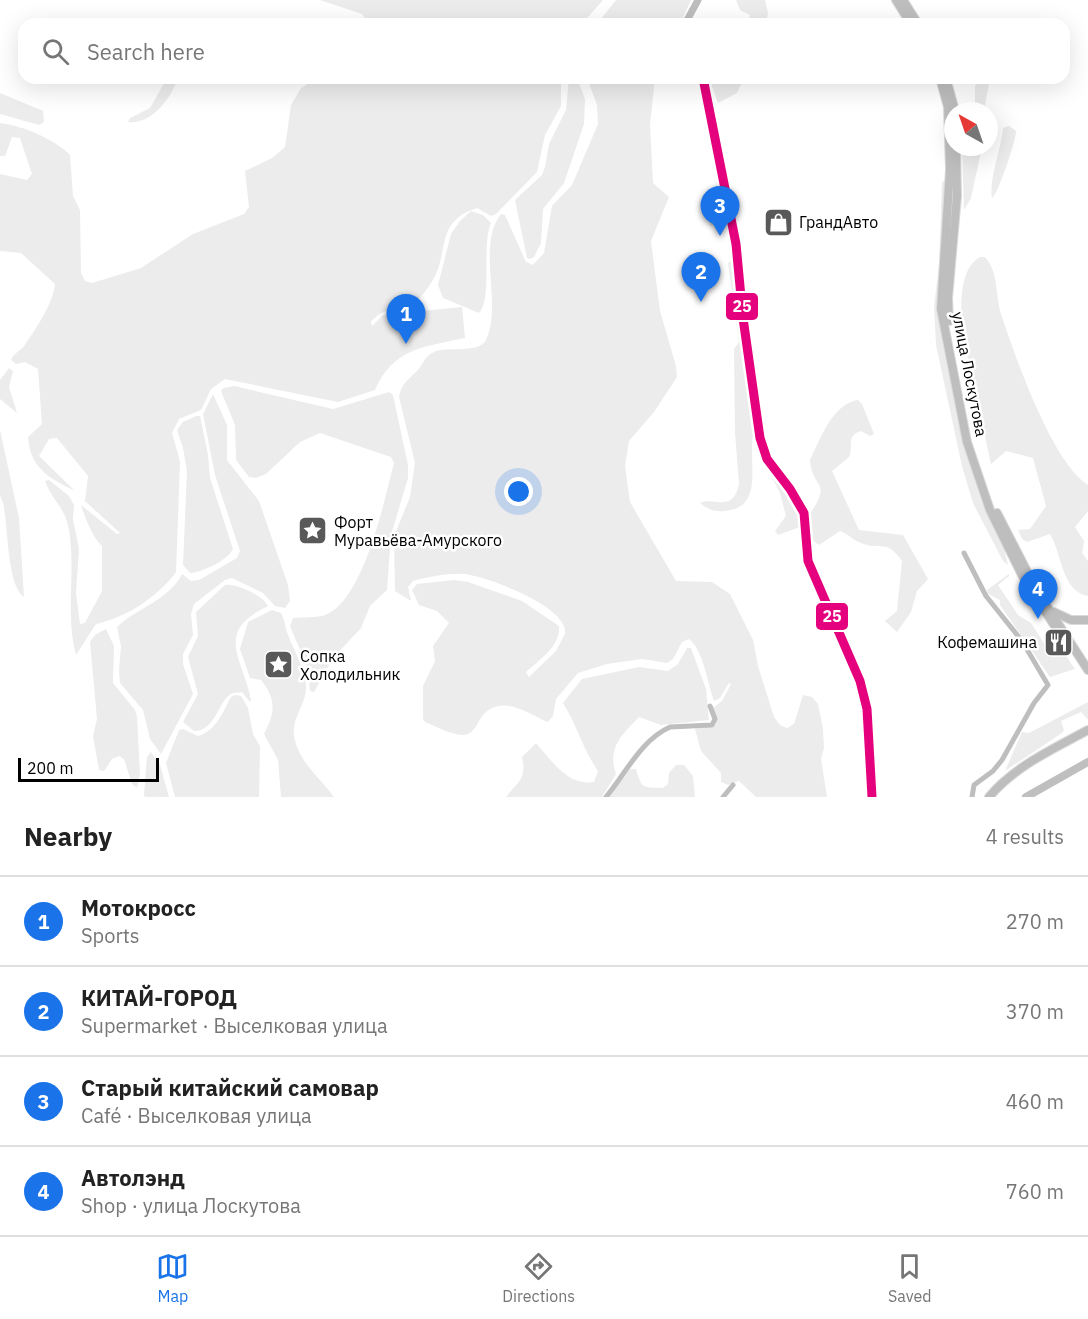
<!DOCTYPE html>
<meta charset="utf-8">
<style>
:root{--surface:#fff;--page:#f2f2f2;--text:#222;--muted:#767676;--line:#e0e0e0;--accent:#1a73e8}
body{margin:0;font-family:"IBM Plex Sans",sans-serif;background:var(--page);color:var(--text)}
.compass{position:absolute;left:944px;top:102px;width:54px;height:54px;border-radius:50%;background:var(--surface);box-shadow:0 6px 24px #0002;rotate:320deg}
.scale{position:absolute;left:18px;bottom:15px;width:141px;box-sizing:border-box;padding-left:6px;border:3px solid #000;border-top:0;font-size:16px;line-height:21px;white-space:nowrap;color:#000;-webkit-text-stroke:4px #fff;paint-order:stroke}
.you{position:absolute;left:519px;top:492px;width:21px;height:21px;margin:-15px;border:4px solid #fff;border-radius:50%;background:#1a73e8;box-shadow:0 0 0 9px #1a73e833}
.badge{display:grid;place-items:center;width:39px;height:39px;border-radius:50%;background:var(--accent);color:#fff;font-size:20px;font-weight:700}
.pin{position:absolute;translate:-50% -50px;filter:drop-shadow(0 2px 3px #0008)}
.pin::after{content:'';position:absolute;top:32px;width:21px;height:18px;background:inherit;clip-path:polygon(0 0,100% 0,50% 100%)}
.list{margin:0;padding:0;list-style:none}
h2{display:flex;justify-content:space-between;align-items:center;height:78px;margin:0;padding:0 24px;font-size:26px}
h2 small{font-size:20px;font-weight:400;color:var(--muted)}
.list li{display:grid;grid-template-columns:39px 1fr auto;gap:18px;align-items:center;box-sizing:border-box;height:90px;padding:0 24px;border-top:2px solid var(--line)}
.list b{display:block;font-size:22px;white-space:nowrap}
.list p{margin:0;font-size:20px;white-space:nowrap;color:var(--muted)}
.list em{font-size:20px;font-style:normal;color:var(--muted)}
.icon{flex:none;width:33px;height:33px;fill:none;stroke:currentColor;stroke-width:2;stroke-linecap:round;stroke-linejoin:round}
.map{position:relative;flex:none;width:1088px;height:797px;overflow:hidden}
.search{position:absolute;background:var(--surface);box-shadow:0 6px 24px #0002;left:18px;right:18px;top:18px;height:66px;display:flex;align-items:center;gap:15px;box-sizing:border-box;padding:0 21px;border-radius:18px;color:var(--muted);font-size:22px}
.sheet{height:438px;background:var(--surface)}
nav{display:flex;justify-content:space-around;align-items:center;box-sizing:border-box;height:84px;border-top:2px solid var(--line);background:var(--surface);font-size:16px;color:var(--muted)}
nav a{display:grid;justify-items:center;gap:3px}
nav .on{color:var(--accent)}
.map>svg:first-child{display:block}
</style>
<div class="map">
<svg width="1088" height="797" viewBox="0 0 1088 797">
<rect width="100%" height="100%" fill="#fff"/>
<!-- green -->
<g fill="#ececec">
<polygon points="320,0 603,0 582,24 368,24 362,14"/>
<polygon points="616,0 691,0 680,24 597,24"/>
<polygon points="736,0 765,0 768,13 766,24 748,24 750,15 740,10"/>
<path d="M167 78H178C171 98 152 125 128 122L130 118 150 108Z"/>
<path d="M317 78H561V106L545 135 537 172 496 214 491 216 477 208C433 222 451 253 431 283 427 289 420 300 413 303 398 309 382 308 371 322L372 326 383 315 462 307 465 338C424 347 393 348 375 390L338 402 225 379 211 389 201 410 179 419 172 433 180 461 176 572C158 597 125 618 96 624L76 655C65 614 76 572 69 530 66 509 52 500 45 481L49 480 69 496 74 505 73 519 79 549 76 593 80 624 85 623 102 591V546C92 537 85 517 81 505L117 534 120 533 85 501 88 476 57 438 49 439 39 456 75 491C49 478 30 468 28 437L42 424 38 369 25 362 16 364 11 360C14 352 22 351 26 343 36 329 54 301 55 284L21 253 0 251V174L27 180 32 174 20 138 12 137 5 156H0V123C23 126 53 138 70 155L73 196 80 210 81 273 85 281 92 283 141 268 193 234 244 214 249 207 245 171 272 158 285 147 291 105 301 88Z"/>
<polygon points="569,78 577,78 585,99 584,124 564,183 543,209 541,243 534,257 530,259 527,258 515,200 542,175 545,167 549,144 566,110"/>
<path d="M587 78H655L650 125 653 183 669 197 651 241 660 311 676 366 677 377 654 412 629 441 625 466 630 502 676 581 712 582 730 594 753 640 758 666 774 717 780 725 787 728 794 724 803 695 812 697 818 704 823 729 824 748 821 759 827 797H756L739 781 728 785 721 782V773L701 751 695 729 716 724 713 708 722 701 731 684 729 683 720 698 714 701C708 685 703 649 689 639L682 642 673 659 667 663 642 659 607 664 578 673 556 699 553 716 548 722C530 715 507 696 487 711 480 716 477 728 470 733 459 740 436 726 425 722L423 719V686L435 661 433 646 449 623 437 611 419 605 412 590 417 584 454 580 468 582 522 601 559 626C561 646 539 660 526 672L529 677 556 651 565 634C570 607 486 576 464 574 448 573 428 577 413 581L408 587 411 601 395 591 394 536 410 497 415 463 399 397C401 384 408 380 416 372 424 364 424 356 434 352 447 346 479 354 486 340 503 304 476 246 501 214L505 215 526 262 533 265 544 253 552 206 572 185 598 124 597 105Z"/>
<polygon points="709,78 744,78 737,93 718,103"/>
<polygon points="982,78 990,78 984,111 975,111 975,86"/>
<polygon points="0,93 43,111 44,122 39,125 0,114"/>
<path d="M1009 126 1016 131C1016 140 998 195 992 198 989 178 1001 150 1003 128Z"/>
<polygon points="962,147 982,147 971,198 964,210"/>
<polygon points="718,175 729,220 710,226 710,221 719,217 716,177"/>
<polygon points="942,181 945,182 941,288 961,429 981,499 1004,548 1008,565 1003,561 973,503 962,466 936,345 934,306 939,266"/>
<path d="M471 211 483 215 491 223C481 246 493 298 479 313L443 298 438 285 451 234 460 221Z"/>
<path d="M980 257H985C999 273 995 294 1001 314 1015 356 1052 463 1088 485V511L1075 527 1084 541 1082 553 1088 561V596C1061 591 1062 553 1050 534L1027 542 1022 539 1018 530 1030 529 1046 506 1033 458 1006 451 991 464 962 331C961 309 958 269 980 257Z"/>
<path d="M731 261 755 428C745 454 766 502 731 510 719 513 709 511 700 503 712 496 733 514 739 484L735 433 734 349 739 342 728 263Z"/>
<polygon points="9,368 13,371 9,387 17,413 0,399 0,380"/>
<path d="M234 386 333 409 389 392 393 395 408 465V478L391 535 387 590 370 606 361 628 333 658 314 692 310 691 308 669 290 626 293 618C303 617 317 618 325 615 364 600 384 501 394 463L391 457 320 433 300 442 266 474 256 478 249 477 236 460 235 425 221 391 223 388Z"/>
<path d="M213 394 227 425V460L259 501 288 585 290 601 285 608 275 606 263 593 232 578 225 580 194 604 191 614 193 635 183 654V664L193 694 161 754 150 739 143 710 120 683 119 669 121 646 117 627C137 608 169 600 182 574L191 581 199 580 237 558 240 551 215 475 203 414Z"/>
<path d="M858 400 862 404 874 434 870 436 861 431C845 436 854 446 849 457L832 471 859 530 903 535 928 579 917 591 911 612 897 632 885 621 897 611 902 561C886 538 881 551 861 543 853 540 848 534 840 531L819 545 811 539 810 514C833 479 812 490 810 460 820 440 832 404 858 400Z"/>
<path d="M196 416H200L208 455 210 478 233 549C228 560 203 572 190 573L183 565 187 472 183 448 177 430 183 422Z"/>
<path d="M0 430 19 518 24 597C7 586 8 527 4 508 4 503 1 499 0 495 0 475 0 450 0 430Z"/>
<polygon points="768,469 787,488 802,522 800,527 778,535 775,531 786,516 780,493"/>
<polygon points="1009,574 1009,576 998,585 1018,615 1031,623 1045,645 1064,653 1075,669 1050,677 1000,605 1000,600 988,594 987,590"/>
<path d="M225 585C237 583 263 596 268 606 213 632 243 658 251 700L250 702 242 692 232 693C217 702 216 731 194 731L183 722 198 694 188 657 198 636 196 612Z"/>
<path d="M272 610 281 613C285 620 285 628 288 635 295 654 310 675 305 696 301 710 292 721 294 736 298 761 320 778 334 797H281L278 760 264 734C275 713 277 700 261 680L250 678 240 649 248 622Z"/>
<polygon points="106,629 114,646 113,683 135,710 137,717 140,774 137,788 132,784 124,759 119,756 112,759 104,771 99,770 93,736 97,719 90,642 95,635"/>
<path d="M687 648H691L706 689 709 720 661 725 639 717C622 735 607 747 616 774L602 797H506C518 782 527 779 522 757L536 743C552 761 567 786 594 782L598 771C583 750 577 725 563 703L582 679 639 667 668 671 678 664Z"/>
<path d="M235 695 241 696 248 708 253 734 260 746 259 797H175L166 763 179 730 183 729 198 736C216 731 223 712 231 697Z"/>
<polygon points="1088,702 1088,720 1081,712 1061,721 1064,730 1062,733 1005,771 1022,732 1029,733"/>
<polygon points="151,752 160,765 169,797 145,797 144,795 147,757"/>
<path d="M676 765H684L693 776 695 797H609L630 769H636C642 789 641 787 663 788L668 784 669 773Z"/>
</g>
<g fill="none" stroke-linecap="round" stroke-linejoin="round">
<!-- river -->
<polyline stroke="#bfbfbf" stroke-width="8" points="1026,797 1088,762"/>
<defs>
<g id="primary">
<polyline points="896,0 911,24"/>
<polyline points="903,0 918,24"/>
<polyline points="940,78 948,107 950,169 941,309 967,442 990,510 1022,575 1058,631 1073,648"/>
<polyline points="946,78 955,111"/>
<polyline points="949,321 948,298 957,196 956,147"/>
<polyline points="997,513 1035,587"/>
<polyline points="1048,608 1088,670"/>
<polyline points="1054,612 1071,620 1088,620"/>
<path d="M989 797C1015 766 1053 749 1088 730"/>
</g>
</defs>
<!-- primary casing -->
<use href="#primary" stroke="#dbdbdb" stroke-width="10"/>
<!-- minor -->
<g stroke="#bebebe" stroke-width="5">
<polyline points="964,553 986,596 1022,641 1048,685 1034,703 1002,760 993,771 974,785 972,797"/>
<path d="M606 797C626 773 641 740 670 727L712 725 715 719 710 706"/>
<polyline points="723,797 733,785"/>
</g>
<!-- tertiary -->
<g stroke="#bebebe" stroke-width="7">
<polyline points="685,24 698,0"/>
<polyline points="703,78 736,244 743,318 760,438 767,459 790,489 804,513 808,561 860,681 867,709 872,797"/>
</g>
<!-- primary -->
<use href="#primary" stroke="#bebebe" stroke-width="8"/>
<defs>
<polyline id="bus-1" points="703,78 736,244 743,318 760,438 767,459 790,489 804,513 808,561 860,681 867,709 872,797"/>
</defs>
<!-- bus-1 casing -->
<use href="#bus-1" stroke="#fff" stroke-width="14"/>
<!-- bus-1 -->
<use href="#bus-1" stroke="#e5007d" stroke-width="9"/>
</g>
<!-- icons -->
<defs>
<symbol id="shop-square" viewBox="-11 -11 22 22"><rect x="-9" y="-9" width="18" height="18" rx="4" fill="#595959" stroke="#fff"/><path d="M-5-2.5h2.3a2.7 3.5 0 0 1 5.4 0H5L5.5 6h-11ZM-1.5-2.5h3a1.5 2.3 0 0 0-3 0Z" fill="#fff"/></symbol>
<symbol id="sight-square" viewBox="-11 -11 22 22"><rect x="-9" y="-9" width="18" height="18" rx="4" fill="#595959" stroke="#fff"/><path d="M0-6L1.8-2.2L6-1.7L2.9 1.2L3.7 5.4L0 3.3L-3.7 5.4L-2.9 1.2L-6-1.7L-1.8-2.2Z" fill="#fff"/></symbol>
<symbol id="restaurant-square" viewBox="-11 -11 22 22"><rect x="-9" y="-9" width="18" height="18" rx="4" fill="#595959" stroke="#fff"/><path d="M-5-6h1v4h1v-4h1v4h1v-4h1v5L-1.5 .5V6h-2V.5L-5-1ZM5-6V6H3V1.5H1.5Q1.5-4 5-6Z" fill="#fff"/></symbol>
</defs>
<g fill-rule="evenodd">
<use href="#shop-square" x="762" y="206" width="33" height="33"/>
<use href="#sight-square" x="296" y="514" width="33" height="33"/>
<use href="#restaurant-square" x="1042" y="626" width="33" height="33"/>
<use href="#sight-square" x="262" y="648" width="33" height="33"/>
</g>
<g text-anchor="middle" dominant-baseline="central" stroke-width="5" stroke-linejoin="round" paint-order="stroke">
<!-- poi labels -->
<g font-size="16" fill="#000" stroke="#fff" text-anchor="start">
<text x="799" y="222">ГрандАвто</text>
<text x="334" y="522">Форт<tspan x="334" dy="18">Муравьёва-Амурского</tspan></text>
<text x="1037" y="642" text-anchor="end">Кофемашина</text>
<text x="300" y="656">Сопка<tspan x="300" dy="18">Холодильник</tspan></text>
</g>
<!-- street labels -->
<g font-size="16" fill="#000" stroke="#fff">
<text transform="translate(970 374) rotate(79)">улица Лоскутова</text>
</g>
</g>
<g stroke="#fff" stroke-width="2">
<rect x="725" y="292" width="34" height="29" rx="6" fill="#e5007d"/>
<rect x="815" y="602" width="34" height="29" rx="6" fill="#e5007d"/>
</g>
<g font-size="16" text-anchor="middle" font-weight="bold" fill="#fff">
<text x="742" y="312">25</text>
<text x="832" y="622">25</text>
</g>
</svg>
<svg class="compass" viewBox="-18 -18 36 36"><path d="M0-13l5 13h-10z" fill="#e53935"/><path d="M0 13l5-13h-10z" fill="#767676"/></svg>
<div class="scale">200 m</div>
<div class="you"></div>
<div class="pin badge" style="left:406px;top:344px">1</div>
<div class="pin badge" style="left:701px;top:302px">2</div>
<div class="pin badge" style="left:720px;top:236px">3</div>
<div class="pin badge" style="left:1038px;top:619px">4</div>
<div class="search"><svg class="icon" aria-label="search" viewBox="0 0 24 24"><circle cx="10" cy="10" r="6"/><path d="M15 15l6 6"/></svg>Search here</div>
</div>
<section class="sheet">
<h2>Nearby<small>4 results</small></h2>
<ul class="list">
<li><span class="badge">1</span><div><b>Мотокросс</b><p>Sports</p></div><em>270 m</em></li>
<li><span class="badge">2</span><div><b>КИТАЙ-ГОРОД</b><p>Supermarket · Выселковая улица</p></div><em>370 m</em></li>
<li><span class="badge">3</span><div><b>Старый китайский самовар</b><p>Café · Выселковая улица</p></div><em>460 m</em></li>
<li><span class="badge">4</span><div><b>Автолэнд</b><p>Shop · улица Лоскутова</p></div><em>760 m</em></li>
</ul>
</section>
<nav>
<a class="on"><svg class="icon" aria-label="map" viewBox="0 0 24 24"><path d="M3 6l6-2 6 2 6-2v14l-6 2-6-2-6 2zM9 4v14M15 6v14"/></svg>Map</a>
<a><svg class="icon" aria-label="directions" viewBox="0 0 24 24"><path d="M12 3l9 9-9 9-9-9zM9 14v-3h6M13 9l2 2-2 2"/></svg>Directions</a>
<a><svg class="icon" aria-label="saved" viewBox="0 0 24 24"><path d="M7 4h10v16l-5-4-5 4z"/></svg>Saved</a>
</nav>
